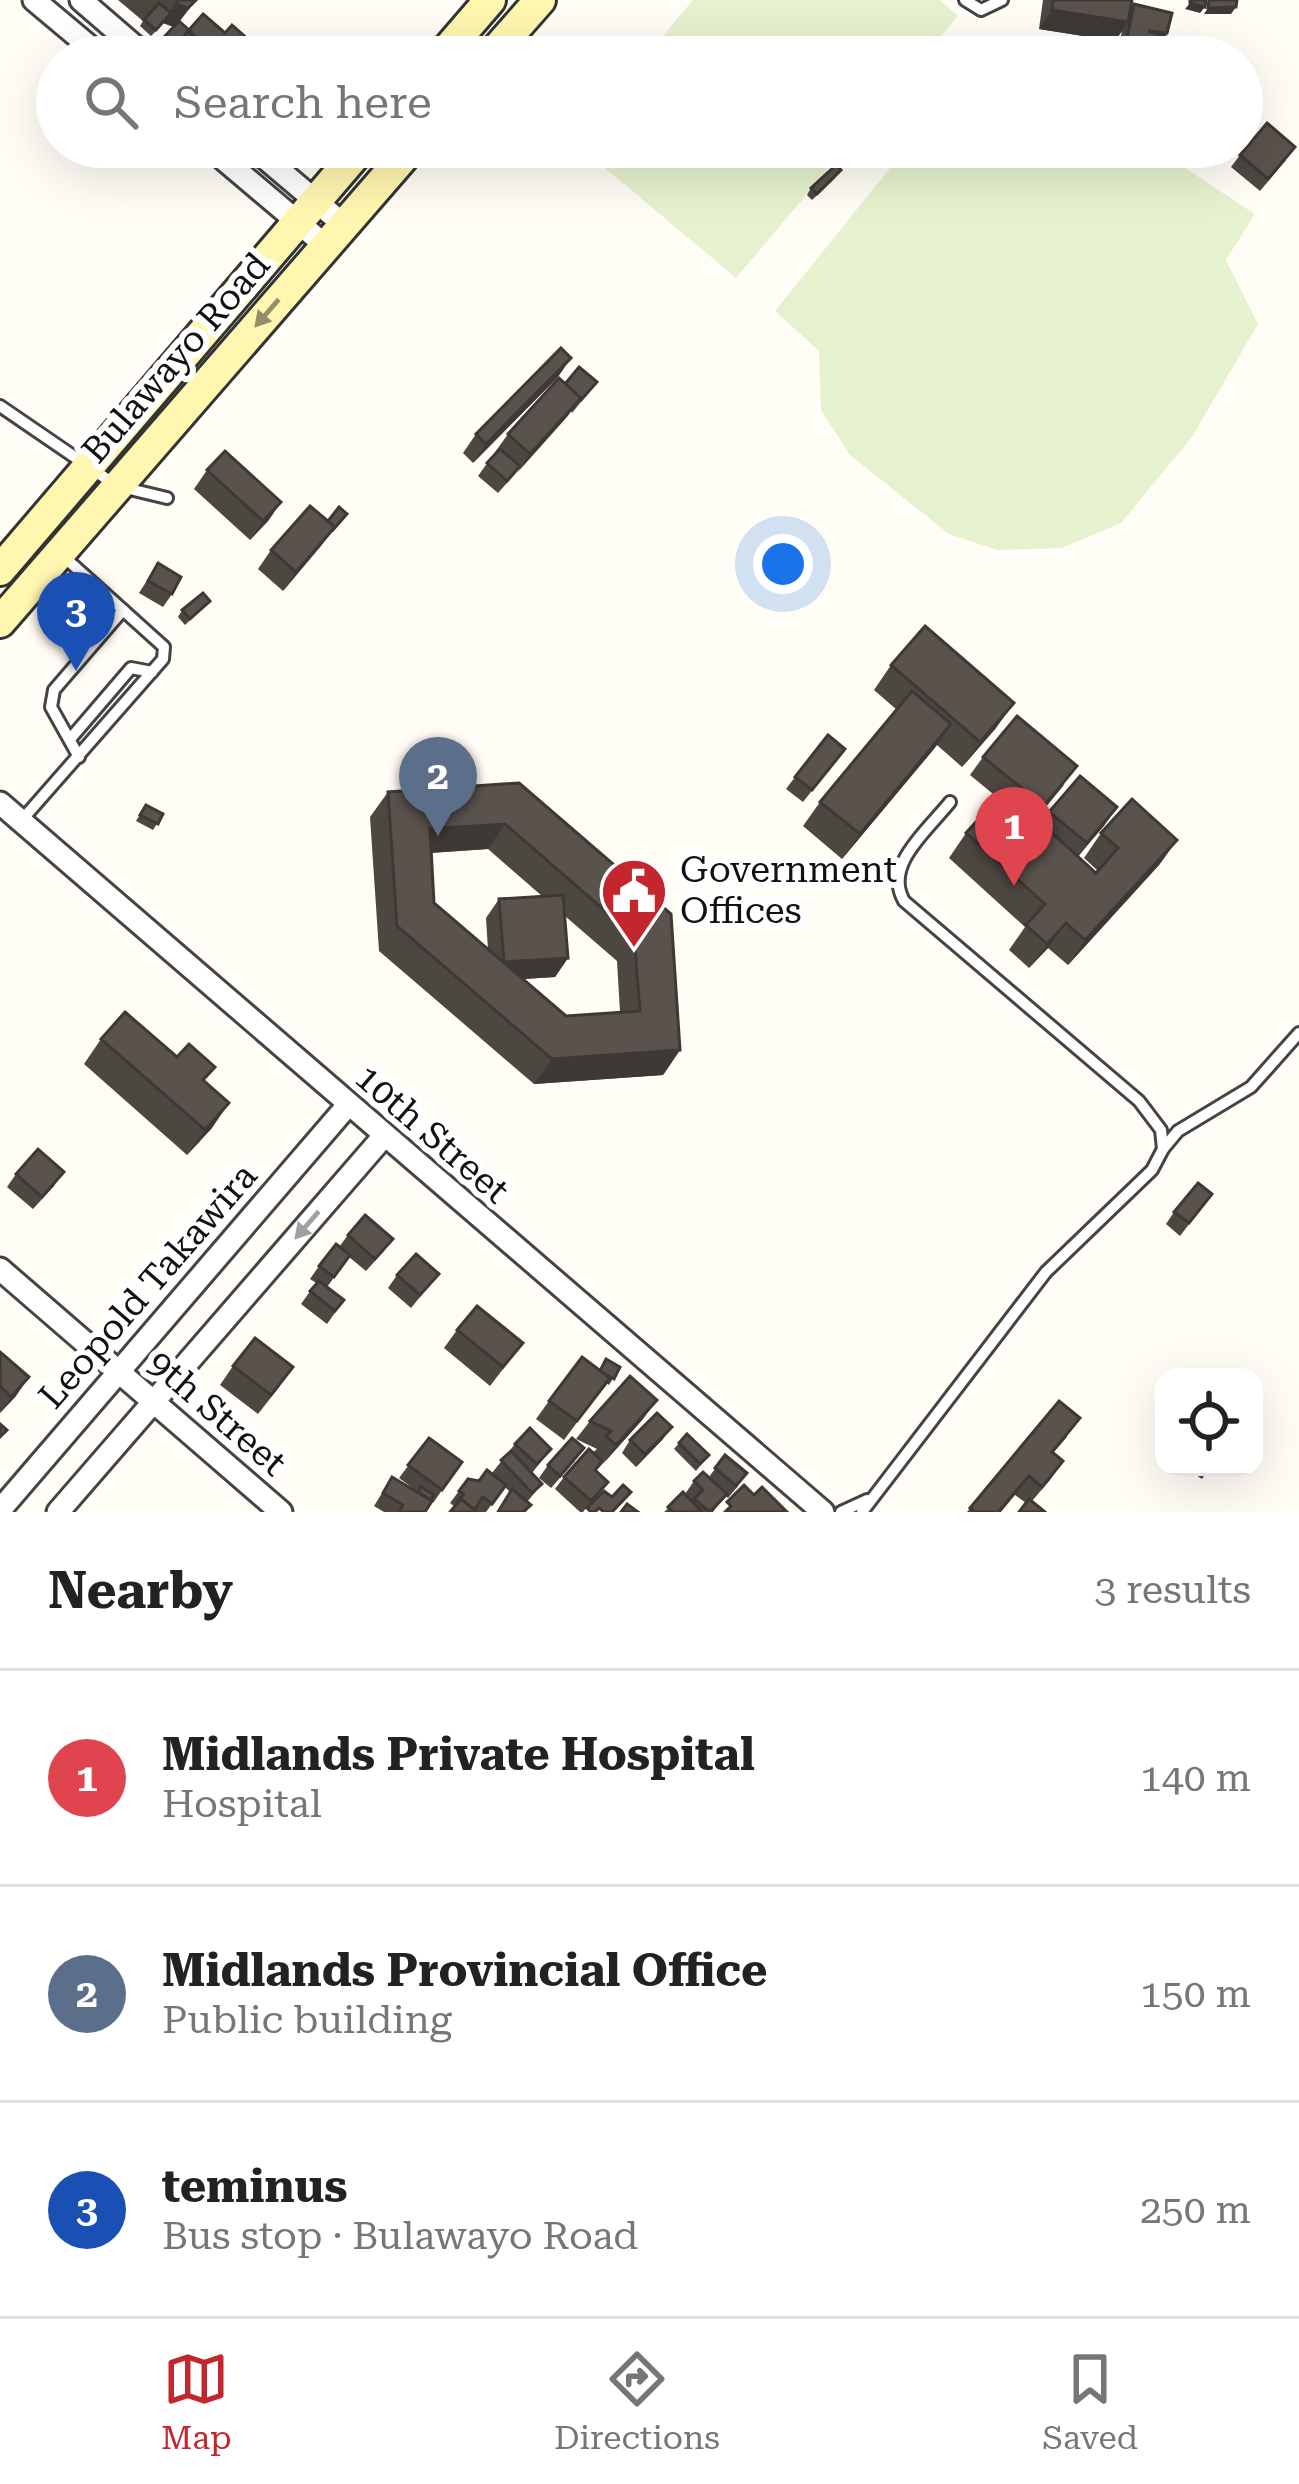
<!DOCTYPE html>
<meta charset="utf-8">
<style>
:root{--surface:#fff;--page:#f6f6f6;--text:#222;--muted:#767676;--line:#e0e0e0;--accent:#c4262e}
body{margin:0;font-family:"Roboto Serif",serif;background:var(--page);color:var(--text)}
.controls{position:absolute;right:36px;bottom:36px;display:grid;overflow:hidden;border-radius:24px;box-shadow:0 12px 48px #0002}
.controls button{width:108px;height:108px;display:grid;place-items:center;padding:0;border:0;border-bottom:3px solid var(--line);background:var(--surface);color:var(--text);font:60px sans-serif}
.you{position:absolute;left:783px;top:564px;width:42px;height:42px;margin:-30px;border:9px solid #fff;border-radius:50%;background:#1a73e8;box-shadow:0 0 0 18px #1a73e833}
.badge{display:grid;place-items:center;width:78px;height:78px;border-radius:50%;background:var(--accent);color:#fff;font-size:39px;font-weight:700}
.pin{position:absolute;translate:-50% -99px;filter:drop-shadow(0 3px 6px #0008)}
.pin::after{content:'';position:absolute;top:63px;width:42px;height:36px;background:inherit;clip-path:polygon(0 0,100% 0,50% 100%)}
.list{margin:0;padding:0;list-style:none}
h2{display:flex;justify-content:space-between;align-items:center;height:156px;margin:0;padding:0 48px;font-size:51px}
h2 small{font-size:39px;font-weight:400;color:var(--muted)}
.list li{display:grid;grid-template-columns:78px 1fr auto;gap:36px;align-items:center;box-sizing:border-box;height:216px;padding:0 48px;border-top:3px solid var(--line)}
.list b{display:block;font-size:45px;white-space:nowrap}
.list p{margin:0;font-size:39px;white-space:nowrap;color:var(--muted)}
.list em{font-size:39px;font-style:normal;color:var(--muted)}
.icon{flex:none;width:66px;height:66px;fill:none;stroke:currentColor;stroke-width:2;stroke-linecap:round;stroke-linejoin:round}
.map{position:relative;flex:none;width:1299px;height:1512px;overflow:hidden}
.search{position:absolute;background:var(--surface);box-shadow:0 12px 48px #0002;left:36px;right:36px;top:36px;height:132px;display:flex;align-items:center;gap:30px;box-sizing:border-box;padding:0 42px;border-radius:66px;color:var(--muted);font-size:45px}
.sheet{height:804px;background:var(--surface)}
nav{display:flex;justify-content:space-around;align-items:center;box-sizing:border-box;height:168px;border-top:3px solid var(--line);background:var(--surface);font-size:33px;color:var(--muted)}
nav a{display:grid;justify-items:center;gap:6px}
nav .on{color:var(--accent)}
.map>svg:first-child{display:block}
</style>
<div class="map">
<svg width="1299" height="1512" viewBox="0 0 1299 1512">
<rect width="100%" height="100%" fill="#fffdf5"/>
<!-- pitch -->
<g fill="#e6f2cf">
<polygon points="693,0 940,0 958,16 923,57 645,57"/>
<polygon points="580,147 847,147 736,278"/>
<polygon points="907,147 1153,147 1255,214 1226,260 1258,324 1192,437 1121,523 1062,548 997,550 949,534 850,455 821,410 819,351 775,311"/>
</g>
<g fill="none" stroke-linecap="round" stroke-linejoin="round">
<defs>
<g id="lane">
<polyline points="965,0 981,10 1002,0"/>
<polyline points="0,406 117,486 167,498"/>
<polyline points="71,738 131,668 152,672"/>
<polyline points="79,757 51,707 54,690 123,610"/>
<polyline points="21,821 163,659 164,647 63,556"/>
<polyline points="1163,1149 1178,1131 1251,1087 1299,1033"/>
<polyline points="841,1512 867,1500"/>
<path d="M862 1512 1046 1272 1152 1170 1163 1149 1161 1130 1139 1101 904 901C883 865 928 830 950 802"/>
</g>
<g id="street">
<polyline points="34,0 102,57"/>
<polyline points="81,0 147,57"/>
<polyline points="209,147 326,246"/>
<polyline points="252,147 344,225"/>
<polyline points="0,803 823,1512"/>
<polyline points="0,1269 281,1512"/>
<polyline points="0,1510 348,1105"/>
<polyline points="58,1512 384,1136"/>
</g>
<g id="secondary">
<polyline points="441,57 490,0"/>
<polyline points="490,57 540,0"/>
<polyline points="0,570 362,147"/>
<polyline points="0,622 412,147"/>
</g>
</defs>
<!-- lane casing -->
<use href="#lane" stroke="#444" stroke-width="16"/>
<!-- street casing -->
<use href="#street" stroke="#444" stroke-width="27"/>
<!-- secondary casing -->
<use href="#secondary" stroke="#333" stroke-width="36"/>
<!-- lane -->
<use href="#lane" stroke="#fff" stroke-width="10"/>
<!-- street -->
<use href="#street" stroke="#fff" stroke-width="21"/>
<!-- secondary -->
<use href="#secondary" stroke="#fff6b0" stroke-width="30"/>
</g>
<!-- wall -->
<g fill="#4d4742" fill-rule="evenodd">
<polygon points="118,0 196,0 180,21 189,30 225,33 249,40 237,57 184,57 176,48 171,54 160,44 174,27 163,23 151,36 140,26 143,21"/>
<polygon points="1043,0 1132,0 1130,9 1134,4 1167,33 1165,36 1175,57 1116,57 1122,31 1115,41 1039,29"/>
<polygon points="1240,155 1286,160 1260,191 1231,167"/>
<polygon points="836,177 812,200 807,195 811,188"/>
<polygon points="558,377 473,463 463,453 476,434"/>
<polygon points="597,382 572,413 571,411 498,493 478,476 508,434 565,384"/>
<polygon points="207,470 281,502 268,521 250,540 194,489"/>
<polygon points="347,514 283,591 258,569 271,550 328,521"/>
<polygon points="158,563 172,594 163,607 139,593"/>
<polygon points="210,601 185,625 178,617 182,610"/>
<polygon points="891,665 996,728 962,767 937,745 842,859 803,826 820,802 897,710 874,690"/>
<polygon points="845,749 803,802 786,789 795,777"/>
<polygon points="983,757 1064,785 1036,819 1041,824 1049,812 1117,807 1078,857 1096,873 1098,871 1084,858 1101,833 1177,840 1159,865 1068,965 1048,948 1029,968 1009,950 1025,927 949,858 966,833 998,798 970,775"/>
<path d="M519 783 671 914 680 1050 663 1075 534 1084 379 951 370 817 388 792ZM488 849 542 896 499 899 486 918 488 950 434 903 431 853ZM565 916 617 961 620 1012 566 1016 523 979 555 977 568 958Z"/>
<polygon points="146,805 163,814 153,830 136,821"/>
<polygon points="101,1039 205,1082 212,1128 187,1155 84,1064"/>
<polygon points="16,1174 55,1185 33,1209 7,1187"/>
<polygon points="1203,1206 1180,1236 1166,1224 1174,1212"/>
<polygon points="348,1235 384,1251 366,1271 349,1257 327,1287 344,1300 327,1324 301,1304 316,1283 310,1279 319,1266 339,1247"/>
<polygon points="439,1274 411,1308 388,1288 397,1275"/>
<polygon points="457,1330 523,1343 490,1386 444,1348"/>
<polygon points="0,1352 16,1396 0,1413"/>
<polygon points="233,1366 280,1386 258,1414 220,1385"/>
<polygon points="620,1367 609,1385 606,1383 564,1440 536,1419 549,1401 599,1370"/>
<polygon points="1059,1401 1067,1437 1053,1453 1063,1461 1050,1480 1032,1501 1026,1503 1015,1495 1001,1512 967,1512"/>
<polygon points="643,1419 596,1471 608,1482 583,1512 580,1512 555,1489 564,1477 597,1449 576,1439 590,1421"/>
<polygon points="429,1438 462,1462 433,1503 431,1501 425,1512 384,1512 374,1506 392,1477 418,1492 399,1478"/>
<polygon points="663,1439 636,1467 622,1453 630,1440"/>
<polygon points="679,1443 704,1461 696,1471 674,1449"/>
<polygon points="515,1444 551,1449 532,1473 542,1484 527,1502 531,1505 526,1512 497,1512 510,1492 505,1487 486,1512 477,1512 454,1506 450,1503 468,1479 479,1481 496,1477 492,1473"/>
<polygon points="725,1455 738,1486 728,1498 725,1496 713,1512 664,1512 685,1494 694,1481 709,1477"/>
<polygon points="575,1461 551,1488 539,1478 548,1465"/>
<polygon points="1188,1467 1210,1467 1202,1479 1187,1469"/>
</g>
<!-- shaded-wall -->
<g fill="#3f3936">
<polygon points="196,0 174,27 163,23 151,36 176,4"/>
<polygon points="1190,3 1205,7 1200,13 1185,9"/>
<polygon points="1236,7 1231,14 1204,14 1208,8"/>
<polygon points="1052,10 1128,22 1115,41 1039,29"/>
<polygon points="571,358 558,377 473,463 486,444"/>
<polygon points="581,398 567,417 517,473 530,454"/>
<polygon points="281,502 268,521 250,540 263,521"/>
<polygon points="335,527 321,546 283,591 296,572"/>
<polygon points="1014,703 996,728 962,767 980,742"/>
<polygon points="951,724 934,749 842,859 860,834"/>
<polygon points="1117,807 1104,826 1073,862 1087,843"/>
<polygon points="505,824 488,849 412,854 430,829"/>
<polygon points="1177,840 1159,865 1068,965 1085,940"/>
<polygon points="1066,923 1048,948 1029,968 1047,944"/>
<polygon points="568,958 555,977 491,981 504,962"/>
<polygon points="680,1050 663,1075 534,1084 552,1059"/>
<polygon points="229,1103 212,1128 187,1155 205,1130"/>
<polygon points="29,1377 16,1396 0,1413 11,1397"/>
<polygon points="657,1400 643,1419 603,1464 616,1445"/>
<polygon points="672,1427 663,1439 636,1467 645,1454"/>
</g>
<!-- building -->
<g fill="#5a524d" stroke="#3f3936" stroke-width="3" fill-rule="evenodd">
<polygon points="178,0 196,0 188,8 176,4"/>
<polygon points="1053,0 1132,0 1128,22 1052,10"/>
<polygon points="1190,0 1206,0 1205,7 1190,3"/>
<polygon points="1209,0 1237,0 1236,7 1208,8"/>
<polygon points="159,3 171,13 156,30 144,20"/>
<polygon points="1134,4 1172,13 1167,33 1148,31 1181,42 1175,57 1137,57 1124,52"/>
<polygon points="203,14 225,33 232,25 249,40 240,50 228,39 215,54 188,31"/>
<polygon points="179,21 190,31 188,31 176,47 164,37"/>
<polygon points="224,45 236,56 235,57 213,57"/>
<polygon points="1267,123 1295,147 1268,179 1240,155"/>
<polygon points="836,165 841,170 817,194 811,188"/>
<polygon points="561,348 571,358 486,444 476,434"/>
<polygon points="579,367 597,382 581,400 565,384"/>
<polygon points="559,378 581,398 530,454 508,434"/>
<polygon points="500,449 520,466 507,481 487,463"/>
<polygon points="225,451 281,502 263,521 207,470"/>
<polygon points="310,506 335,527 296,572 271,550"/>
<polygon points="339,507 347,514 332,531 335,527 328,521"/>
<polygon points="158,563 181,577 172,594 148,581"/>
<polygon points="203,593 210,601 190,619 182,610"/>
<polygon points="925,626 1014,703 980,742 891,665"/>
<polygon points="912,691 951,724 860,834 820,802"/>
<polygon points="1017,716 1077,766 1044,806 983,757"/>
<polygon points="828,735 845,749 812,790 795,777"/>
<polygon points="1080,776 1117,807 1087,843 1049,812"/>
<path d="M519 783 671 914 680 1050 552 1059 397 926 388 792ZM505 824 634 936 640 1011 566 1016 434 903 430 829Z"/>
<polygon points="1005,790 1096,873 1118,848 1101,833 1132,799 1177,840 1085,940 1066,923 1047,944 1026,925 1045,904 966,833"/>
<polygon points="146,805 163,814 158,824 140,815"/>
<polygon points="563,895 568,958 504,962 499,899"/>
<polygon points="125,1012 177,1057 189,1044 215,1067 203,1080 229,1103 205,1130 101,1039"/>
<polygon points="38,1149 64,1172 42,1197 16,1174"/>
<polygon points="1198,1183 1212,1194 1189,1223 1174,1212"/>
<polygon points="365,1215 393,1239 375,1259 348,1235"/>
<polygon points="336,1244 350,1255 334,1277 319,1266"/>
<polygon points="416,1254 439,1274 420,1295 397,1275"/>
<polygon points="319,1281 344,1300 335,1311 310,1291"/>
<polygon points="477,1306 523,1343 503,1367 457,1330"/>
<polygon points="255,1338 293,1367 271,1395 233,1366"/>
<polygon points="0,1352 29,1377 11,1397 0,1386"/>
<polygon points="582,1357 610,1378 577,1421 549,1401"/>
<polygon points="606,1359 620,1367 614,1379 600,1371"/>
<polygon points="630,1376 657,1400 616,1445 606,1436 611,1431 590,1421"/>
<polygon points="1059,1401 1080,1418 1052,1452 1063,1461 1042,1487 1029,1476 998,1512 975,1512 970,1508"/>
<polygon points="657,1413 672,1427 645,1454 630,1440"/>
<polygon points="0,1424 7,1430 0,1437"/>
<polygon points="530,1428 551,1449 537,1464 515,1444"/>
<polygon points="687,1434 709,1455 700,1464 679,1443"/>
<polygon points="429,1438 462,1462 442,1490 408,1465"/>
<polygon points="572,1438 584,1448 560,1476 548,1465"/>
<polygon points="589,1449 602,1461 595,1470 608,1482 591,1501 564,1477"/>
<polygon points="511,1451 542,1484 532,1493 501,1460"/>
<polygon points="725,1455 747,1473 736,1486 715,1468"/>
<polygon points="487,1470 506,1485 492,1504 483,1497 474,1510 461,1499 457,1502 464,1494 459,1491 468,1479 479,1481"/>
<polygon points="703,1472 727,1494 710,1512 694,1499 703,1490 694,1481"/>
<polygon points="392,1477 432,1501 425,1512 399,1512 403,1505 383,1493"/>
<polygon points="623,1485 631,1492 612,1512 604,1512 599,1508 595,1512 591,1512 587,1508 604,1491 612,1497"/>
<polygon points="744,1485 754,1495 762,1487 787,1512 725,1512 731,1506 727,1502"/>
<polygon points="421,1487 434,1495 431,1500 418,1492"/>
<polygon points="512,1489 531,1505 523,1512 498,1512"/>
<polygon points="683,1492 702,1512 673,1512 668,1507"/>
<polygon points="461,1499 477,1512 450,1512"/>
<polygon points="1029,1499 1045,1512 1019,1512"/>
<polygon points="627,1504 638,1512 621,1512"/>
</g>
<!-- one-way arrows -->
<defs><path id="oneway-solid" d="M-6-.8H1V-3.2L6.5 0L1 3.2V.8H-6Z" transform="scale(3)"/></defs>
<use fill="#948f68" href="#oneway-solid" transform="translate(267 313) rotate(131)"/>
<use fill="#a0a0a0" href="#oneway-solid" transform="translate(307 1225) rotate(131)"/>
<!-- icons -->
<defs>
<symbol id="civic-pin" viewBox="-11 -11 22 30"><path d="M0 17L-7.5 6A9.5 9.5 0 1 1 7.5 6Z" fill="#c4262e" stroke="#fff"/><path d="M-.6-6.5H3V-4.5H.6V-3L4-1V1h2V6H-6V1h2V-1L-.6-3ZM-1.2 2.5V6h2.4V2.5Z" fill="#fff"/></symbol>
</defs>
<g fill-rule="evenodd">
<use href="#civic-pin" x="596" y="853" width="76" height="104"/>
</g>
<g text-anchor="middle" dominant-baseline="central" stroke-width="12" stroke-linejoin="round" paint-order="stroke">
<!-- street labels -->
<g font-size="36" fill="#111" stroke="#fff">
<text transform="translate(176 358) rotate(-49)">Bulawayo Road</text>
<text transform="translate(432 1134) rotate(41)">10th Street</text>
<text transform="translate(148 1286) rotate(-49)">Leopold Takawira</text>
<text transform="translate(217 1413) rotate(41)">9th Street</text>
</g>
<!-- poi labels -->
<g font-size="36" fill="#111" stroke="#fff" text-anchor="start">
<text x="680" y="870">Government<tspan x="680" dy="41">Offices</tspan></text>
</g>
</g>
</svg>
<div class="controls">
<button><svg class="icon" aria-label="locate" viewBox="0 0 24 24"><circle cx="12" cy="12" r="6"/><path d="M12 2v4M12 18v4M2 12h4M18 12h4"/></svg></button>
</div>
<div class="you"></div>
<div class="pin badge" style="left:1014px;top:886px;background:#e0444e">1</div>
<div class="pin badge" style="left:438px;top:836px;background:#5c6f8a">2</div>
<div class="pin badge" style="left:76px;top:671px;background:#1a4fb4">3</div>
<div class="search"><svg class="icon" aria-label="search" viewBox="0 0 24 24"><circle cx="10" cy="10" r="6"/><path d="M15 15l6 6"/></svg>Search here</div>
</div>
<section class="sheet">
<h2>Nearby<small>3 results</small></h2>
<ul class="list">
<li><span class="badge" style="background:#e0444e">1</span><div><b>Midlands Private Hospital</b><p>Hospital</p></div><em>140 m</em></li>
<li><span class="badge" style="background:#5c6f8a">2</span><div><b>Midlands Provincial Office</b><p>Public building</p></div><em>150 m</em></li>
<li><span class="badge" style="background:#1a4fb4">3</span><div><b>teminus</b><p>Bus stop · Bulawayo Road</p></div><em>250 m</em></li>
</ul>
</section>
<nav>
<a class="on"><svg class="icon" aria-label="map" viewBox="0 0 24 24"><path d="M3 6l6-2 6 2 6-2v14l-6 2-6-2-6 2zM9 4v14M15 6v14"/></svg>Map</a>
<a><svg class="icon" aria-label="directions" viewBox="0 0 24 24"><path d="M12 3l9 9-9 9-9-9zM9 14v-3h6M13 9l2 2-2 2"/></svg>Directions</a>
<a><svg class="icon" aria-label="saved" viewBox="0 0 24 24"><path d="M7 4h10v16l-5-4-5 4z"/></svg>Saved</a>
</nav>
